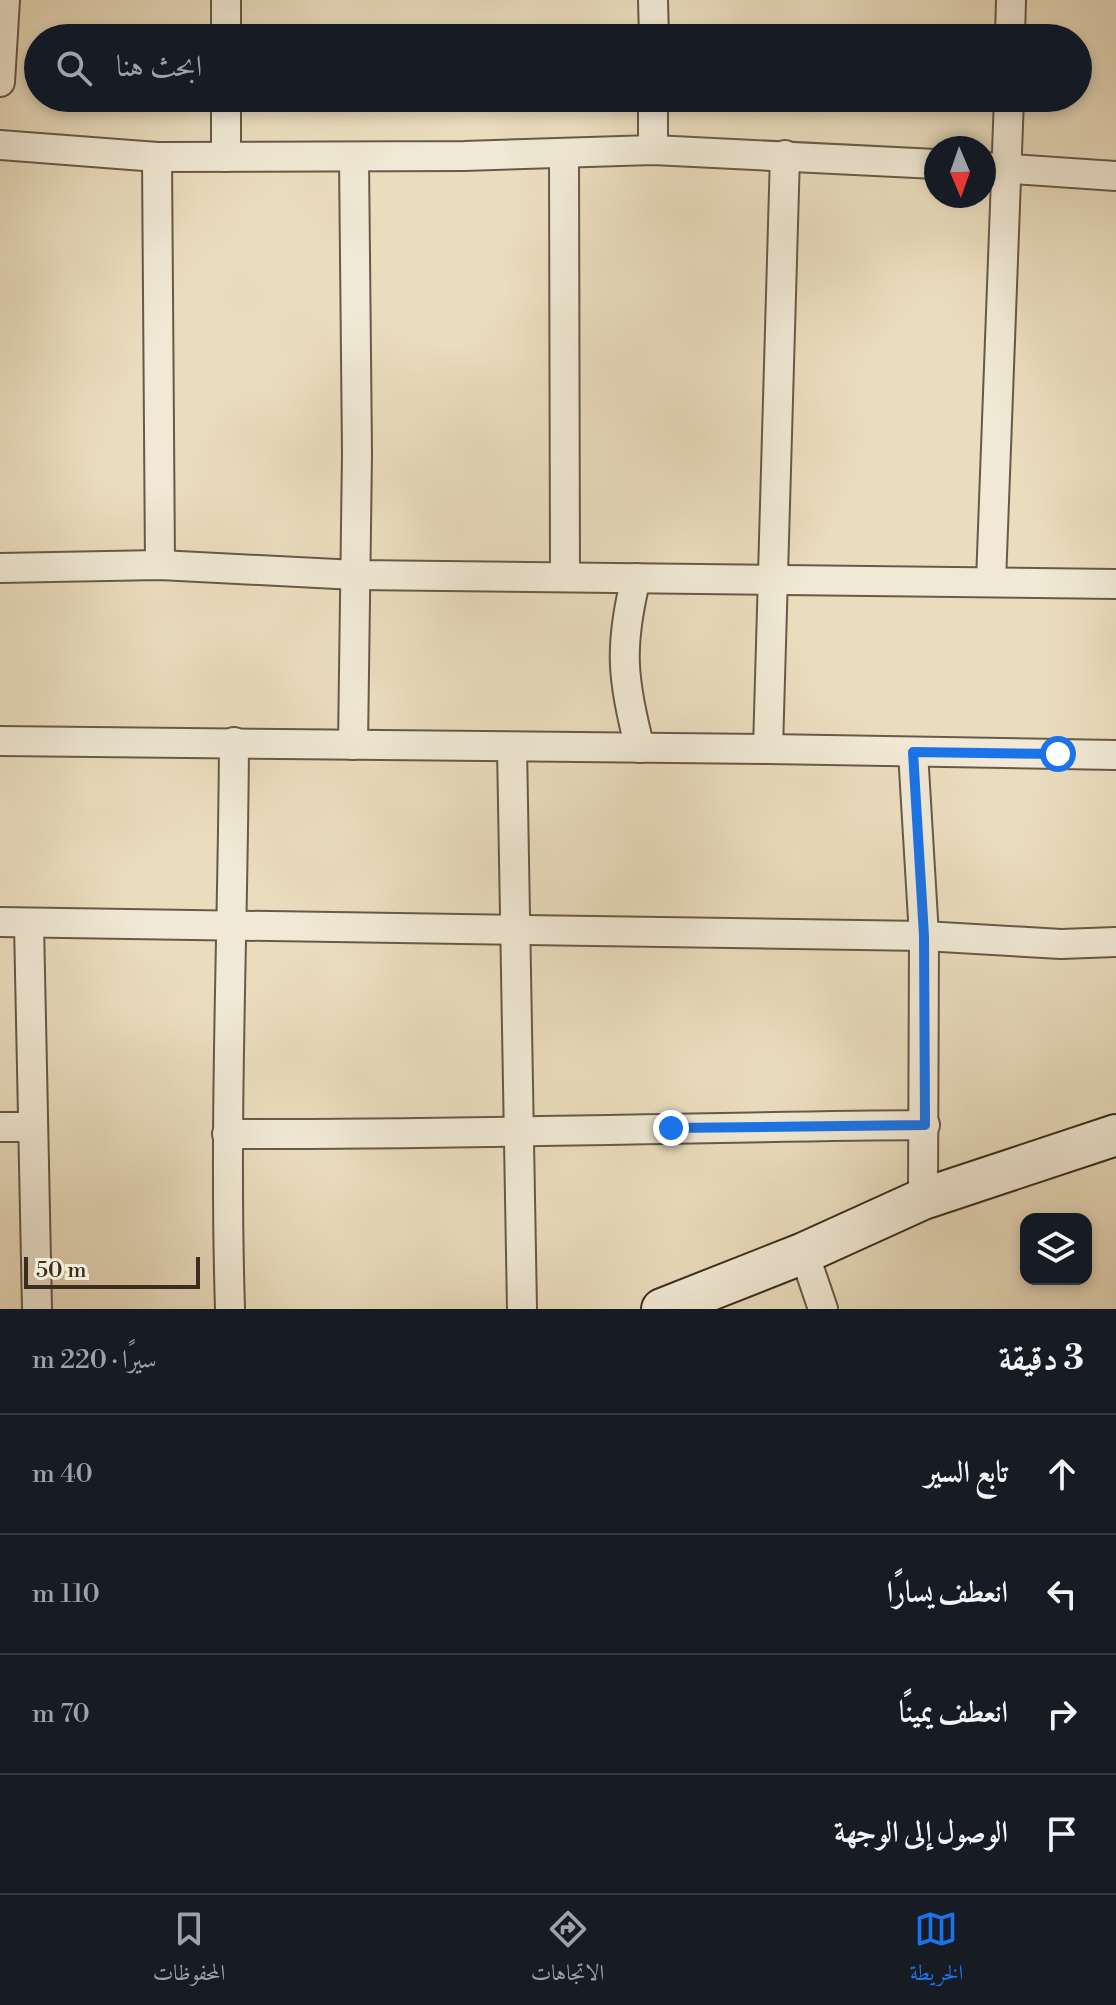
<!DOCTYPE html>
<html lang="ar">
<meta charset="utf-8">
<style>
:root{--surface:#171b24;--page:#242831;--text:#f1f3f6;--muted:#9ea1a6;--line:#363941;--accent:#1a73e8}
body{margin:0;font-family:"Libre Bodoni",Amiri,serif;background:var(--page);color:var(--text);direction:rtl}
.controls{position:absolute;right:24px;bottom:24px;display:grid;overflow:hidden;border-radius:16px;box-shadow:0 4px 12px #0003}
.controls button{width:72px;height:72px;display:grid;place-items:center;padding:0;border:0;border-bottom:2px solid var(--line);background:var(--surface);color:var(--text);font:40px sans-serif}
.compass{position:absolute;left:924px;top:136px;width:72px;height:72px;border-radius:50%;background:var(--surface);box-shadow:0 4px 12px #0003;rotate:178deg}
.scale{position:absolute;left:24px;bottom:20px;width:176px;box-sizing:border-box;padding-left:8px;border:4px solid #3b2e20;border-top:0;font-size:22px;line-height:28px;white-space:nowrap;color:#3b2e20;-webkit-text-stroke:6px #f1e9d5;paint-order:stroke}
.stop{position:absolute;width:24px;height:24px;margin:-18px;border:6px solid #1a73e8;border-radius:50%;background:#fff}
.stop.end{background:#1a73e8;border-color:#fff;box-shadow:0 2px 8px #0008}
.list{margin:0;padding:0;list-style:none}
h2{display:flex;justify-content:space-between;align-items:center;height:104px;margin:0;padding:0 32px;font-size:34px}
h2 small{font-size:26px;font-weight:400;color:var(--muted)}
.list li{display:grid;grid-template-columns:52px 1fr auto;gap:24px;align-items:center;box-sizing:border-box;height:120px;padding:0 32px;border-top:2px solid var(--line)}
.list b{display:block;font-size:30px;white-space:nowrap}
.list em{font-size:26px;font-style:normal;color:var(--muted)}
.icon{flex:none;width:44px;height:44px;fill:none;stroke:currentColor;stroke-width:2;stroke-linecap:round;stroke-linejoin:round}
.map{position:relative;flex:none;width:1116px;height:1309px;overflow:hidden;direction:ltr}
.search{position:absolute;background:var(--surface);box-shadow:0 4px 12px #0003;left:24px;right:24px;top:24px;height:88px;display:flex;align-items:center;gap:20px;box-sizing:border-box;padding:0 28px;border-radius:44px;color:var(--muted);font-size:30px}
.sheet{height:584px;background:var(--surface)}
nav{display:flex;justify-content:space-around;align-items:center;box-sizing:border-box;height:112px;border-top:2px solid var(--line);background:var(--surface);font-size:22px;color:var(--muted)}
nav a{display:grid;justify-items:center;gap:4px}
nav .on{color:var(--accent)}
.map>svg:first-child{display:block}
</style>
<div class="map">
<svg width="1116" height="1309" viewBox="0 0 1116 1309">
<rect width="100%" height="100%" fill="#eaddbe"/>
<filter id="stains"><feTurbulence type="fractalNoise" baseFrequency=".0025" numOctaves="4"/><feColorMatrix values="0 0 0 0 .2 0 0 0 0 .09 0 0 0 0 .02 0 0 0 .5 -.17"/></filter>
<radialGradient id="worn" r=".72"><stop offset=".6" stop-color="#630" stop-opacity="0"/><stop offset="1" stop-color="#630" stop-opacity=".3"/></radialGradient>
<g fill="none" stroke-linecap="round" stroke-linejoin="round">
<defs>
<g id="minor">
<polyline points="226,0 226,38"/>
<polyline points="653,0 654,38"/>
<polyline points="1010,38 1011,0"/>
<polyline points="0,82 5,0"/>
<polyline points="226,98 226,157"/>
<polyline points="0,145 157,157 464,156 653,150 936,164"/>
<polyline points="653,150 653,98"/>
<polyline points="564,153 565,577"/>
<polyline points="157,157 160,565"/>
<polyline points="984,167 1116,176"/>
<polyline points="0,568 160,565 356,575 1116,584"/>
<path d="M636 578C619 646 622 680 640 748"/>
<polyline points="991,582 1009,98"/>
<polyline points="0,741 768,749 1116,755"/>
<polyline points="353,745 357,454 354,157"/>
<polyline points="512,747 522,1309"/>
<polyline points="768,749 785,155"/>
<polyline points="913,752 924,936 923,1199"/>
<polyline points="0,922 924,936 1061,944 1116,942"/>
<polyline points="29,924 37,1309"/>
<polyline points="0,1127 33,1127"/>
<path d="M227 1134C459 1135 692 1127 925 1125"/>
<polyline points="804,1253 823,1309"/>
<path d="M230 1309C224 1120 233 931 234 742"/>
</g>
<polyline id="secondary" points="662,1309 804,1253 923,1199 1116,1135"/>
</defs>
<!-- minor casing -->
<use href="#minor" stroke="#675a48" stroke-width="32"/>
<!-- secondary casing -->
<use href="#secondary" stroke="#3b2e20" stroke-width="44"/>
<!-- minor -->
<use href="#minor" stroke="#f1e9d5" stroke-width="28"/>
<!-- secondary -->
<use href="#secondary" stroke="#f1e9d5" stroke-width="40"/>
</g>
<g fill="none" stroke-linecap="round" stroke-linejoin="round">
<!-- route -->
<polyline stroke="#1a73e8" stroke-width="10" points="671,1128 925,1125 924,936 913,752 1058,754"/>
</g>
<rect width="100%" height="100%" filter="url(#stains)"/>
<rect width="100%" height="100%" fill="url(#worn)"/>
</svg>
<div class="controls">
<button><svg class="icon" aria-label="layers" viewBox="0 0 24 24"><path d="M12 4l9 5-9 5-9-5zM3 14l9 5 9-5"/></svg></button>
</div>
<svg class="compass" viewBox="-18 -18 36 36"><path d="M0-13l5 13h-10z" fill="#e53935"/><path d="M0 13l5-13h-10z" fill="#9ea1a6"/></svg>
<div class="scale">50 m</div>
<div class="stop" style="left:1058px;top:754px"></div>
<div class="stop end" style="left:671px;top:1128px"></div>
<div class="search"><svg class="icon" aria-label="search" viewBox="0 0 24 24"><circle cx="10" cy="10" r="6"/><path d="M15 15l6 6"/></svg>ابحث هنا</div>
</div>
<section class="sheet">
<h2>3 دقيقة<small>سيرًا · 220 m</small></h2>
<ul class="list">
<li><svg class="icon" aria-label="ahead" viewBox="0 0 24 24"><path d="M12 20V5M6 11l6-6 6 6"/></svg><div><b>تابع السير</b></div><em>40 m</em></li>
<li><svg class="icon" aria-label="left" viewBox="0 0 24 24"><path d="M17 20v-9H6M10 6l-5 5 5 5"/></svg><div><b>انعطف يسارًا</b></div><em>110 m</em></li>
<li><svg class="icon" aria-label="right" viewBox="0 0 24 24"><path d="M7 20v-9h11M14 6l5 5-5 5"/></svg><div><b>انعطف يمينًا</b></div><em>70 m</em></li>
<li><svg class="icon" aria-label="arrive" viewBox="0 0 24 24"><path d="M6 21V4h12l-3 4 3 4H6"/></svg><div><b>الوصول إلى الوجهة</b></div></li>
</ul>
</section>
<nav>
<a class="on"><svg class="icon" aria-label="map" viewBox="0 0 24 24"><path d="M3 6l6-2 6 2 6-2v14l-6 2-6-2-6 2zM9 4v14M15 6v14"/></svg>الخريطة</a>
<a><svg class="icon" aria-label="directions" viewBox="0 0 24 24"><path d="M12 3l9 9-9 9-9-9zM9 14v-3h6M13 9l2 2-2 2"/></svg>الاتجاهات</a>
<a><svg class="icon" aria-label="saved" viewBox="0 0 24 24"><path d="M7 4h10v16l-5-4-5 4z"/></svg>المحفوظات</a>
</nav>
